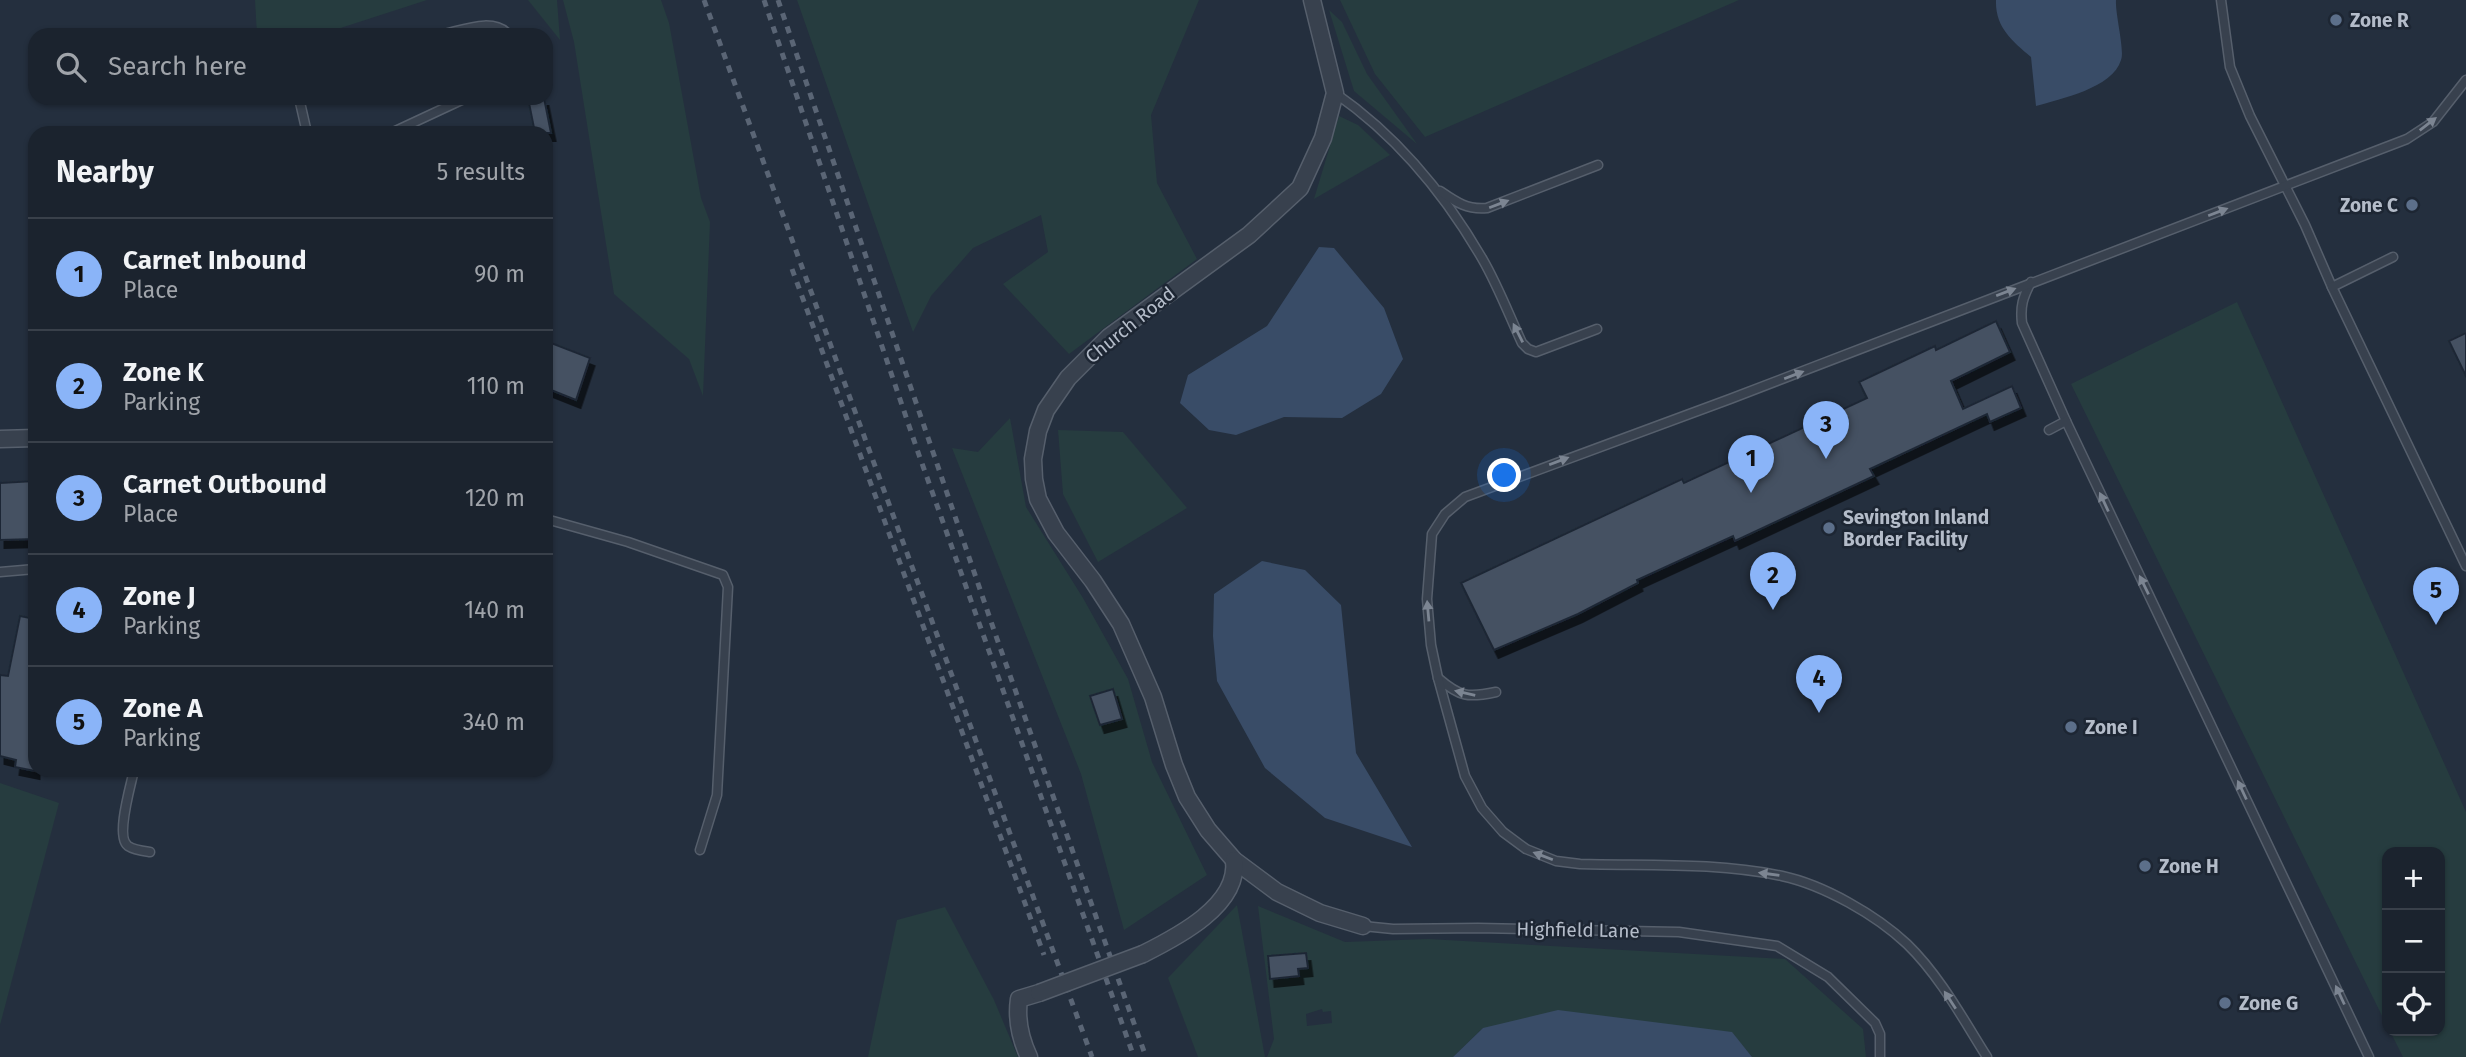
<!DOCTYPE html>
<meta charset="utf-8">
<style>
:root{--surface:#1b232e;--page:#242b36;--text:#f1f3f6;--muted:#a0a4aa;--line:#39404a;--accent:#8ab4f8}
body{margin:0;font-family:"Fira Sans",sans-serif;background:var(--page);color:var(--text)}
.controls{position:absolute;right:21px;bottom:21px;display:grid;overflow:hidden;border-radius:14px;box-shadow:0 2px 5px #0004}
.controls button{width:63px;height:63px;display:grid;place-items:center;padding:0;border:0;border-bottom:2px solid var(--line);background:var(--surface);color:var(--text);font:35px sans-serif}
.you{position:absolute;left:1505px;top:476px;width:24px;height:24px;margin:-18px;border:5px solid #fff;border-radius:50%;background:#1a73e8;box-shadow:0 0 0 10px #1a73e833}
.badge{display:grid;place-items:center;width:46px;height:46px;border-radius:50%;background:var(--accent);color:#111;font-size:23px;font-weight:700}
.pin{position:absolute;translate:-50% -58px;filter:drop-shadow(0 2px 4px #0008)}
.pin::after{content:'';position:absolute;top:37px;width:24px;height:21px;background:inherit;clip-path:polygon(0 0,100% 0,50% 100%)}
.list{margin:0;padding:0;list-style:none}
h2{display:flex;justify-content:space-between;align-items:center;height:91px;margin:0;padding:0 28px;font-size:30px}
h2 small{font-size:23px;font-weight:400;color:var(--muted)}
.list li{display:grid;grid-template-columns:46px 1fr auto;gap:21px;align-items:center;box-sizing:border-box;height:112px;padding:0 28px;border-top:2px solid var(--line)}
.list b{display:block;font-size:26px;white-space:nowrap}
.list p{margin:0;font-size:23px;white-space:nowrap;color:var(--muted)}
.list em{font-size:23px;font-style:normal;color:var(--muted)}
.icon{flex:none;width:38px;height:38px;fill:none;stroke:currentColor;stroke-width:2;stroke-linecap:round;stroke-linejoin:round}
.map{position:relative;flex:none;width:2466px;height:1057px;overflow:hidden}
.search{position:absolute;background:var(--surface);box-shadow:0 2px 5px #0004;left:28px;top:28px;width:525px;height:77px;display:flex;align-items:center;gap:18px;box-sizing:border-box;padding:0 24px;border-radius:21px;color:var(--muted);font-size:26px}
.panel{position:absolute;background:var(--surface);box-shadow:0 2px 5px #0004;left:28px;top:126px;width:525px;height:651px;border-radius:21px}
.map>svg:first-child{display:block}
</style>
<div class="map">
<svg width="2466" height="1057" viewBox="0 0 2466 1057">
<defs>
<filter id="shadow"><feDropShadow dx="4.5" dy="8" stdDeviation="0" flood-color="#0009"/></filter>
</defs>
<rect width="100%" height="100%" fill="#242f3e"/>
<!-- green -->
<g fill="#263c3f" fill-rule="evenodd">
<polygon points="255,0 427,0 319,35 257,35"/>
<polygon points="528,0 557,0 560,40"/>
<polygon points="563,0 661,0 669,23 701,198 710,222 703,396 689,359 614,294 574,42"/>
<polygon points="797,0 1199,0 1151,115 1157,183 1197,259 1069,354 1003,284 1048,252 1041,215 973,248 931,296 913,332"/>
<polygon points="1340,0 1739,0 1425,137 1375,74"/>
<polygon points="1329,10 1342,22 1367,74 1417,144 1354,91"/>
<polygon points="1339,116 1358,125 1390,155 1314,199"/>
<polygon points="2237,302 2466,812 2466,1057 2403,1057 2390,1031 2440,1031 2440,852 2387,852 2387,1026 2071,384"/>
<path d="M1010 418 1026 507 1083 598 1128 679 1152 762 1207 875 1124 930 1081 774 952 448 978 452ZM1113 689 1122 718 1100 725 1091 696Z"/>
<polygon points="1058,430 1123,432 1187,508 1098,562 1063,494"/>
<polygon points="0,783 59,803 0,1025"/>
<polygon points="1237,905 1265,1057 1198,1057 1168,978"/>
<path d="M1258 906 1345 942 1428 939 1785 959 1863 1029 1866 1057H1752L1731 1032 1483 1028 1453 1057H1267L1274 1039ZM1306 953 1308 968 1298 969V976L1270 979 1268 957ZM1322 1009 1323 1012 1331 1011 1332 1023 1307 1026 1306 1014Z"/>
<polygon points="945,907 994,1000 1018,1057 868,1057 897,920"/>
</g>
<!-- water -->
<g fill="#394c67">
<path d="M1996 0H2116C2115 14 2125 50 2121 60 2113 88 2060 99 2036 106L2031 57C2012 41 1995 27 1996 0Z"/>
<polygon points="1319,247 1334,248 1384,308 1403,359 1381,394 1342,418 1284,417 1236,435 1209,430 1180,403 1188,375 1267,326"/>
<polygon points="1262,561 1305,570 1341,605 1356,753 1412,847 1325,818 1265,768 1217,681 1213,636 1214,594"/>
<polygon points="1558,1010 1732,1032 1752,1057 1453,1057 1483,1028"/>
</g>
<!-- building -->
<g fill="#455162" stroke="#1f2835" stroke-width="2" filter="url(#shadow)">
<polygon points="528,98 544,98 551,133 535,133"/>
<polygon points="1996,321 2010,352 1951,381 1963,409 2012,386 2021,408 1990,422 1987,414 1870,469 1874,476 1735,541 1733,536 1637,580 1638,583 1578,614 1494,650 1461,583 1682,479 1684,483 1867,398 1859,382 1935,346 1936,350"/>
<polygon points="2466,333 2466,376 2449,341"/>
<polygon points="546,341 590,358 576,400 546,388"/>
<polygon points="35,481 35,539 0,540 0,483"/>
<polygon points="20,616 35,619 35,771 15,767 16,760 0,756 0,675 8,676"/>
<polygon points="1113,689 1122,719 1100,725 1090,696"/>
<polygon points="1306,953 1308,968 1298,969 1299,976 1270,979 1268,956"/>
</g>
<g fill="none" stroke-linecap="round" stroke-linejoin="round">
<defs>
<g id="service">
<polyline points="2221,0 2230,67 2250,116 2305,225 2332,287 2466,566"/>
<path d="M440 35C461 31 493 16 509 35"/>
<path d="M1335 93C1397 136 1445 194 1483 260 1498 286 1509 315 1522 343L1528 349 1536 352 1597 329"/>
<polyline points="299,98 307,133"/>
<polyline points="391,133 466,98"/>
<path d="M1440 191C1456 202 1467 210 1487 208L1598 165"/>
<path d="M2031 282C2023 297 2020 306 2022 323L2066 421"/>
<polyline points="2332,287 2393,257"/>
<polyline points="2049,430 2066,421 2369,1057"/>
<polyline points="546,519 628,542 723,575 728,587 717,795 700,850"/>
<polyline points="0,572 35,569"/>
<path d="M1438 678C1460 697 1468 698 1496 692"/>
<path d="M134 770C131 785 115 837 128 846 134 850 143 851 150 852"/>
<polyline points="1363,926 1393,929 1478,928 1679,932 1777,946 1828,977 1875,1023 1880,1034 1880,1057"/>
<path d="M1987 1057C1963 1019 1940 976 1907 944 1876 915 1824 885 1782 876 1716 862 1646 866 1580 864L1556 861 1526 849 1503 832 1482 808 1465 776 1438 678 1431 645 1427 599 1432 534 1445 514 1465 497 1730 399 2407 139 2433 122 2466 80"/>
</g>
<g id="minor">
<polyline points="1312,0 1335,93 1323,138 1300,188 1249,235 1109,337 1068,378 1046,410 1038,431 1033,459 1034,479 1038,499 1056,533 1093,581 1121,624 1153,697 1174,765 1187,797 1208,830 1234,860 1277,892 1320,913 1363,926"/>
<polyline points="0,439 35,438"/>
<path d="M1143 954C1177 937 1240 905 1234 860"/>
<path d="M1029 1057C1020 1038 1016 1020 1019 999L1039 993"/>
</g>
</defs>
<!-- service casing -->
<use href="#service" stroke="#565f6c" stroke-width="11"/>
<!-- minor casing -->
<use href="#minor" stroke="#565f6c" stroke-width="19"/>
<!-- service -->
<use href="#service" stroke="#38414e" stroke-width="8"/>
<!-- minor -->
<use href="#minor" stroke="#38414e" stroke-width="16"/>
<!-- rail -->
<g stroke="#5a6575" stroke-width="5" stroke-dasharray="7 7" stroke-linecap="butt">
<polyline points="704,0 1092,1057"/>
<polyline points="764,0 919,455 1134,1057"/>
<polyline points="778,0 996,636 1146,1057"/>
<polyline points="792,269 1044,955"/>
</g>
<defs>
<polyline id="minor-bridge" points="1039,993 1143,954"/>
</defs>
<!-- minor-bridge casing -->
<use href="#minor-bridge" stroke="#565f6c" stroke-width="19" stroke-linecap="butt"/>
<!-- minor-bridge -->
<use href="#minor-bridge" stroke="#38414e" stroke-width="16"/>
</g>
<!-- one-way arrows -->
<defs><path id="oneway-solid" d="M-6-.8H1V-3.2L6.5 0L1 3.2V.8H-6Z" transform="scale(1.75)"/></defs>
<g fill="#7c8592">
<use href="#oneway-solid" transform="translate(2428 124) rotate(-38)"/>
<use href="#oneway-solid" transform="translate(1499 204) rotate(-21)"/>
<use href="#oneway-solid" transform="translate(2218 212) rotate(-21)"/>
<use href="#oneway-solid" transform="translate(2006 292) rotate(-21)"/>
<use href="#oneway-solid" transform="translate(1518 333) rotate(-117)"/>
<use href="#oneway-solid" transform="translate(1794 375) rotate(-21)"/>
<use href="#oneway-solid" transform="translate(1559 461) rotate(-21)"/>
<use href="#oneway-solid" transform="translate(2104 502) rotate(-115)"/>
<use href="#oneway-solid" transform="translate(2144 585) rotate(-116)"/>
<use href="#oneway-solid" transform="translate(1428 611) rotate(-95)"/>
<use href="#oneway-solid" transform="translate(1465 693) rotate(-167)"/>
<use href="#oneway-solid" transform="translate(2242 790) rotate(-115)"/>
<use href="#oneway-solid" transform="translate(1543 856) rotate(-159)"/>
<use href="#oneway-solid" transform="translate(1769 874) rotate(-172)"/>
<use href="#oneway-solid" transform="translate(2340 995) rotate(-115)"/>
<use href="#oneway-solid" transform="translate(1950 1000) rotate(-123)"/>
</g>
<!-- markers -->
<g fill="#5c6f8a" stroke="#1d2633" stroke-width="2.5">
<circle cx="2336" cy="20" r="7"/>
<circle cx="2412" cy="205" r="7"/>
<circle cx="1829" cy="528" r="7"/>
<circle cx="2071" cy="727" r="7"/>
<circle cx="2145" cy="866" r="7"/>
<circle cx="2225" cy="1003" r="7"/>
</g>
<g text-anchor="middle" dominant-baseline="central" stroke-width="5" stroke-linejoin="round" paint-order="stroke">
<!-- poi labels -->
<g font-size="19" font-weight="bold" fill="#b4bcc9" stroke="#1d2633" text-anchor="start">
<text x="2350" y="20">Zone R</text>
<text x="2398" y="205" text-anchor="end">Zone C</text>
<text x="1843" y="517">Sevington Inland<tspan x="1843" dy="22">Border Facility</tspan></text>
<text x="2085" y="727">Zone I</text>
<text x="2159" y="866">Zone H</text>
<text x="2239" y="1003">Zone G</text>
</g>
<!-- street labels -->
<g font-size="19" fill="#b4bcc9" stroke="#1d2633">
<text transform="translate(1130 325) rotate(-39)">Church Road</text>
<text transform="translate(1578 930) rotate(1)">Highfield Lane</text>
</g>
</g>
</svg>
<div class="controls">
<button>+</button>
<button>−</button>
<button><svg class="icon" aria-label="locate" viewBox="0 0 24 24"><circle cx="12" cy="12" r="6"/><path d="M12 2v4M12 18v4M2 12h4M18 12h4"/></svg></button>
</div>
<div class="you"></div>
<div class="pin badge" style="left:1751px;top:493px">1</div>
<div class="pin badge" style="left:1773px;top:610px">2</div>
<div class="pin badge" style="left:1826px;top:459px">3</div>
<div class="pin badge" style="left:1819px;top:713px">4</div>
<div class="pin badge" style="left:2436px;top:625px">5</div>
<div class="search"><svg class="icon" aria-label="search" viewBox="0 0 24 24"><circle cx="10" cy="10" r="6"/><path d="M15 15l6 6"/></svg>Search here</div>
<section class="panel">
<h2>Nearby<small>5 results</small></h2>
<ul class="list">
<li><span class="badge">1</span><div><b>Carnet Inbound</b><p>Place</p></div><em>90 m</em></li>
<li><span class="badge">2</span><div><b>Zone K</b><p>Parking</p></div><em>110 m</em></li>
<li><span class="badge">3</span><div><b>Carnet Outbound</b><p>Place</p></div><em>120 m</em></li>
<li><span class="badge">4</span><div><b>Zone J</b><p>Parking</p></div><em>140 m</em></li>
<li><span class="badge">5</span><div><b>Zone A</b><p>Parking</p></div><em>340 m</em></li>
</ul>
</section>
</div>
